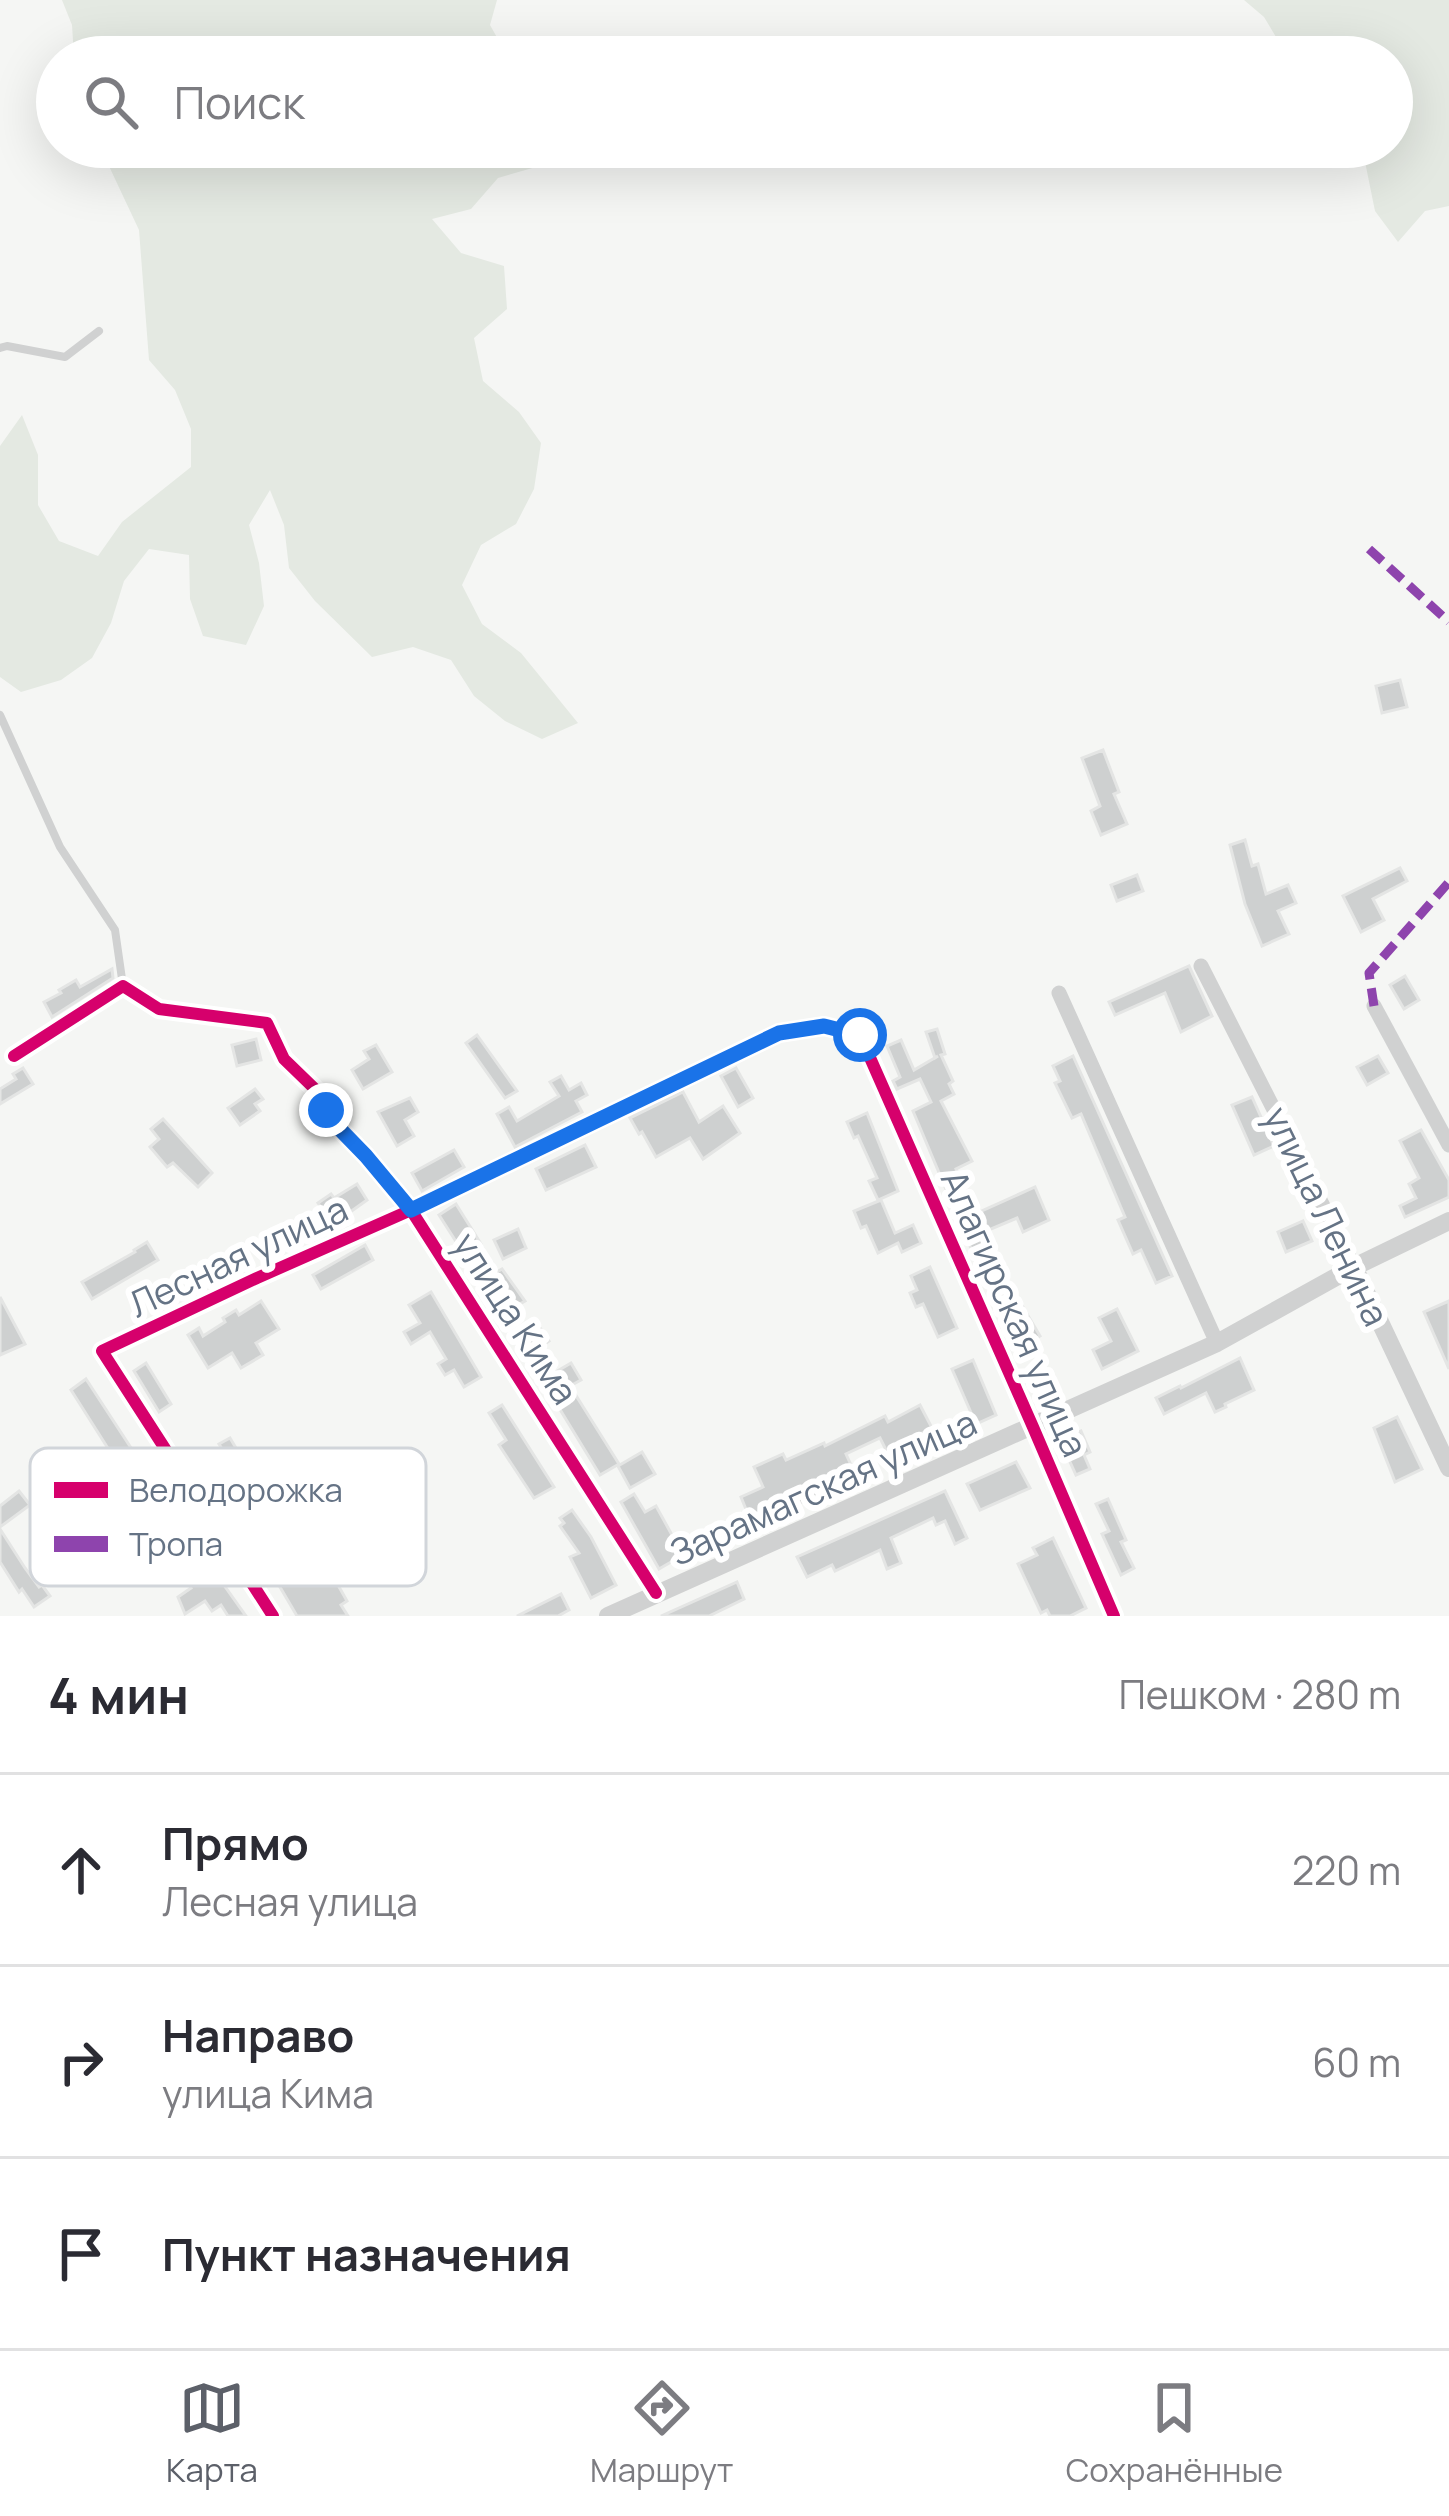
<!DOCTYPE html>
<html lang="ru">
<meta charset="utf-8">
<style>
:root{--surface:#fff;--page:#f7f7f7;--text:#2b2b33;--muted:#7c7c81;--line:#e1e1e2;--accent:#5c6069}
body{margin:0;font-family:Manrope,sans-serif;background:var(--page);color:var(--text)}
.stop{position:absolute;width:36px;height:36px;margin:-27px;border:9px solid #1a73e8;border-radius:50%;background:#fff}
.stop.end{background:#1a73e8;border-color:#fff;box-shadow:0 3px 12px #0008}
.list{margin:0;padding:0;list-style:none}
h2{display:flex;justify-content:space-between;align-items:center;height:156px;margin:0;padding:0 48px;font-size:51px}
h2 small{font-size:39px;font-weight:400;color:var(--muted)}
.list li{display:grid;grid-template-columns:78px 1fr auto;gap:36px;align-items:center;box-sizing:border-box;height:192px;padding:0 48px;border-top:3px solid var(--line)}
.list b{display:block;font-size:45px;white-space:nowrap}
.list p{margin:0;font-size:39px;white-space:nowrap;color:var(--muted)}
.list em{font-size:39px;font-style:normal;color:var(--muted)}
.icon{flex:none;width:66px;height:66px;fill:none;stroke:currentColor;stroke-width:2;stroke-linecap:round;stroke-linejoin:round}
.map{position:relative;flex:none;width:1449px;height:1616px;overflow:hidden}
.search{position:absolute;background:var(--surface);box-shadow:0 12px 48px #0002;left:36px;right:36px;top:36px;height:132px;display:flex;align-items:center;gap:30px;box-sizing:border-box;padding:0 42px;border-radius:66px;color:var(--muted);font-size:45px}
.sheet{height:732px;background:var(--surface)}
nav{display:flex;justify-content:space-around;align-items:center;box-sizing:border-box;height:168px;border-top:3px solid var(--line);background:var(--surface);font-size:33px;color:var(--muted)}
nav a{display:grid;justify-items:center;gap:6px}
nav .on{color:var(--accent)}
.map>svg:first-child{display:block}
</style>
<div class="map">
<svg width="1449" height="1616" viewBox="0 0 1449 1616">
<rect width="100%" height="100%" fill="#f5f6f4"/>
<!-- green -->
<g fill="#e4e9e2">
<polygon points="62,0 497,0 490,25 508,57 74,57 72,25"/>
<polygon points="1244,0 1449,0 1449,206 1425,211 1398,242 1375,211 1362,147 1392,147 1392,57 1288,57 1264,17"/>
<polygon points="100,147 594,147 582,161 536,167 498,178 471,209 432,219 461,253 504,266 507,309 474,338 483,381 519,412 541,443 534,489 516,524 481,545 462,585 482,624 521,653 578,723 542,739 505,721 474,696 451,660 413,647 372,657 315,601 289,568 284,525 270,490 249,525 259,563 264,606 246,645 203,636 190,599 189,555 149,549 124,581 111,623 92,658 61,680 21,692 0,677 0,446 22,415 38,455 38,505 59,541 98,556 122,522 191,467 191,429 175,390 149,360 139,230"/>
</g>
<!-- building -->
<g fill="#ced0d0" stroke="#e4e5e4" stroke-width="3">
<polygon points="1400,680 1407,707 1382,713 1376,686"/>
<polygon points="1103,750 1119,792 1114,794 1127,824 1101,835 1091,811 1100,806 1082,758"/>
<polygon points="1245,840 1252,866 1258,864 1266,894 1288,885 1296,903 1278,911 1289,934 1262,946 1245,904 1230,845"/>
<polygon points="1400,868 1407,881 1373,899 1384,920 1361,932 1343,896"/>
<polygon points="1137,875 1143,891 1117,901 1111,885"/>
<polygon points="1189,966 1212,1016 1181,1032 1165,993 1115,1015 1109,1002"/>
<polygon points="112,969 113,978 52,1017 44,1002 61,993 59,990 76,980 80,987"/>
<polygon points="1405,976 1419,1000 1404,1009 1390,985"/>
<polygon points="937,1029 945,1054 941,1055 953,1081 949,1084 954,1094 941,1101 972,1161 956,1169 977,1213 1035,1187 1049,1220 1023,1232 1017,1218 986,1231 1003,1268 983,1277 913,1111 931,1102 920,1079 897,1089 893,1081 900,1077 887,1046 901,1040 914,1070 938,1056 935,1058 926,1032"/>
<polygon points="477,1035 517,1091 505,1098 466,1043"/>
<polygon points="256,1039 261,1060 237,1066 232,1045"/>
<polygon points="376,1045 392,1072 363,1089 352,1070 369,1059 364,1051"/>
<polygon points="1073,1056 1172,1276 1156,1283 1141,1250 1133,1254 1118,1220 1125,1217 1081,1114 1072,1118 1055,1083 1060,1081 1053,1066"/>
<polygon points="1378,1056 1388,1073 1367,1085 1357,1067"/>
<polygon points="23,1068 33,1084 0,1104 0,1089 16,1079 13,1074"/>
<polygon points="736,1068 753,1098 738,1107 721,1076"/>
<polygon points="561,1076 569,1090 581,1083 587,1095 576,1101 582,1112 515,1147 497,1114 509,1107 517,1121 559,1096 550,1082"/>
<polygon points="255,1089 263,1099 255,1104 260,1111 240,1125 228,1108"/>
<polygon points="683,1092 699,1122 723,1106 740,1133 703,1159 690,1138 656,1157 642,1132 639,1134 630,1118"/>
<polygon points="1252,1097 1274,1146 1254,1155 1232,1105"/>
<polygon points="410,1098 418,1112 405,1120 414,1136 397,1146 378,1112"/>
<polygon points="867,1113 898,1191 878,1200 869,1181 877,1178 858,1136 854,1138 847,1122"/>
<polygon points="163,1119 212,1173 198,1187 173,1163 167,1167 150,1147 159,1139 151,1129"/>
<polygon points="1421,1130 1449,1180 1449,1197 1405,1217 1400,1206 1416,1198 1409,1184 1419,1178 1400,1141"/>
<polygon points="585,1145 596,1167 546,1190 536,1169"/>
<polygon points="454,1150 464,1167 422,1191 412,1173"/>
<polygon points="357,1184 367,1200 346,1215 350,1222 340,1228 335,1221 332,1224 318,1203 331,1194 334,1198"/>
<polygon points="881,1200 895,1233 913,1225 921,1243 902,1252 898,1243 878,1253 866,1226 861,1228 854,1211"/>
<polygon points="456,1204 481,1244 464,1254 439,1215"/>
<polygon points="1303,1221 1312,1241 1286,1252 1278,1232"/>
<polygon points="518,1229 526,1248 503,1259 494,1240"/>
<polygon points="147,1242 158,1260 92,1299 82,1282 135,1252 134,1250"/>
<polygon points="365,1245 373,1260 321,1289 313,1275"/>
<polygon points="930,1267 957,1328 938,1337 923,1304 916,1307 910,1293 917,1290 911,1276"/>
<polygon points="502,1269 525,1301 501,1315 483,1280"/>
<polygon points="431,1292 481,1377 464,1387 454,1370 445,1375 438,1364 446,1359 430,1332 411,1344 404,1332 420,1323 409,1305"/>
<polygon points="0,1297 25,1344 0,1355"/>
<polygon points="261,1301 279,1329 256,1343 263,1355 241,1368 232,1353 208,1368 188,1335 199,1328 203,1336 225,1322 223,1318 236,1310 239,1315"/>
<polygon points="1449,1301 1449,1369 1424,1312"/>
<polygon points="1020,1302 1040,1336 1020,1348 1000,1314"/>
<polygon points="1117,1309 1138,1351 1102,1369 1093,1350 1111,1341 1099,1318"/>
<polygon points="534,1319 549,1341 524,1357 510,1334"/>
<polygon points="1240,1358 1254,1390 1225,1404 1226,1407 1215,1412 1206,1393 1164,1414 1156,1398 1180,1386 1181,1388"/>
<polygon points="973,1360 996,1415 976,1424 952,1369"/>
<polygon points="146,1363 171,1404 159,1412 134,1371"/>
<polygon points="571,1363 581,1380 570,1386 619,1464 600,1475 542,1380"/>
<polygon points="86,1379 186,1532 246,1616 228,1616 221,1605 212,1611 205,1601 185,1614 178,1597 191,1588 160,1541 166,1537 145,1505 135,1511 126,1496 135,1491 71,1390"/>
<polygon points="502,1405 554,1487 534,1498 499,1445 506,1440 489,1413"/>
<polygon points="920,1405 932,1428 899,1445 904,1455 892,1462 880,1438 846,1454 857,1478 752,1524 741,1497 763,1487 754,1467 783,1454 786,1460 824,1443 825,1446 885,1416 888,1422"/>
<polygon points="1397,1417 1422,1469 1395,1482 1374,1428"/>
<polygon points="1081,1431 1090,1452 1084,1455 1090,1469 1076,1475 1060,1440"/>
<polygon points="230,1438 236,1448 230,1452 244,1476 258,1468 267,1484 258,1489 275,1519 262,1527 265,1532 250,1541 202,1465 224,1452 219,1444"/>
<polygon points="642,1452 655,1474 630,1488 618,1466"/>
<polygon points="1016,1462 1030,1488 980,1510 967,1484"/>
<polygon points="19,1491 30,1505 0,1527 0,1506"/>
<polygon points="945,1491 967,1538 955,1544 945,1521 936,1525 933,1518 891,1538 901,1563 887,1569 880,1550 835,1571 832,1565 807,1577 797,1557"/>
<polygon points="634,1494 645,1512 656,1506 683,1555 659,1569 621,1502"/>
<polygon points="1108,1499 1126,1540 1121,1542 1134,1568 1121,1575 1102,1534 1109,1531 1096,1504"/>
<polygon points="572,1510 591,1537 616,1585 591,1598 570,1557 579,1553 560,1526 564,1523 560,1518"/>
<polygon points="0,1529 25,1568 39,1587 42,1585 50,1596 34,1607 22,1589 19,1592 0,1562"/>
<polygon points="1053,1538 1086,1608 1070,1616 1050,1616 1047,1610 1041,1613 1018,1564 1037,1555 1033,1548"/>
<polygon points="292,1557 300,1572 314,1564 324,1583 334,1578 347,1601 341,1605 348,1616 297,1616 270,1570"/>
<polygon points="737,1582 744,1599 709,1616 661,1616"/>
<polygon points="561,1594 569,1610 558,1616 517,1616"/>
</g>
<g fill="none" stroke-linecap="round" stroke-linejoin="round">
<!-- service -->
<g stroke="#d0d1d1" stroke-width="8">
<polyline points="0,348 7,346 65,357 99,331"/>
<polyline points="0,715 60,847 115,930 123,986"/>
</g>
<!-- minor -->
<g stroke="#d0d1d1" stroke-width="15">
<polyline points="1201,966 1354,1267"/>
<polyline points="1059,993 1217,1343"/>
<polyline points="1374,1006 1449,1145"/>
<polyline points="14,1056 123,986 159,1009 267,1023 284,1059 318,1092 330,1119 366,1156 411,1210 656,1593"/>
<polyline points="273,1616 102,1351 257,1278 411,1210 779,1033 824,1026 860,1035 1033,1427 1114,1616"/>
</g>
<!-- tertiary -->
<g stroke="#d0d1d1" stroke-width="18">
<polyline points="1354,1267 1449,1468"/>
<polyline points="608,1616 1217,1343 1354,1267 1449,1221"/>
</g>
<!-- quiet -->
<g stroke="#8e44ad" stroke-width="9" stroke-dasharray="18 9" stroke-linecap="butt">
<polyline points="1369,549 1449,622"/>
<polyline points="1374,1006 1369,973 1449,882"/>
</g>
<defs>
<g id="cycleway">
<polyline points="14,1056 123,986 159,1009 267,1023 284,1059 318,1092 330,1119 366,1156 411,1210 656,1593"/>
<polyline points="273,1616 102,1351 257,1278 411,1210 779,1033 824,1026 860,1035 1033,1427 1114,1616"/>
</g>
</defs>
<!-- cycleway casing -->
<use href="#cycleway" stroke="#fff" stroke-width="20"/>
<!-- cycleway -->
<use href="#cycleway" stroke="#d6006c" stroke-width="12"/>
</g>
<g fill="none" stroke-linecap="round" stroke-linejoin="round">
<!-- route -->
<polyline stroke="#1a73e8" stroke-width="15" points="326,1110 330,1119 366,1156 411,1210 779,1033 824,1026 860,1035"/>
</g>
<g text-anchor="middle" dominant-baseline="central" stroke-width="12" stroke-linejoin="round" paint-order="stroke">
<!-- street labels -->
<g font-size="36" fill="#657385" stroke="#fff">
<text transform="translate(1327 1216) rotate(64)">улица Ленина</text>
<text transform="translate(238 1256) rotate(-25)">Лесная улица</text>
<text transform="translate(1015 1313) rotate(66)">Алагирская улица</text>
<text transform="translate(516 1318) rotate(57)">улица Кима</text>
<text transform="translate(823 1487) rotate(-24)">Зарамагская улица</text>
</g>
</g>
<!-- legend -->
<rect x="30" y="1448" width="396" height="138" rx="18" fill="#fff" stroke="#d1d5da" stroke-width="3"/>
<rect x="54" y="1482" width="54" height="16" fill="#d6006c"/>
<rect x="54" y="1536" width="54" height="16" fill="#8e44ad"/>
<g font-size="33" fill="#657385">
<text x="129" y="1502">Велодорожка</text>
<text x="129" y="1556">Тропа</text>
</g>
</svg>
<div class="stop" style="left:860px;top:1035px"></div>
<div class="stop end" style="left:326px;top:1110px"></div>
<div class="search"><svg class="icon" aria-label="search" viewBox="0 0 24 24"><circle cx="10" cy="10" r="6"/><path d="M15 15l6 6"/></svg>Поиск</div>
</div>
<section class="sheet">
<h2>4 мин<small>Пешком · 280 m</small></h2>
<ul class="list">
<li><svg class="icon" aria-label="ahead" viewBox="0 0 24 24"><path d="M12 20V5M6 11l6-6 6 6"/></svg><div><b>Прямо</b><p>Лесная улица</p></div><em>220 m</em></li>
<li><svg class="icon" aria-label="right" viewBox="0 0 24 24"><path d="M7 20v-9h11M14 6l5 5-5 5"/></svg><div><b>Направо</b><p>улица Кима</p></div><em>60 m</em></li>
<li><svg class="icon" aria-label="arrive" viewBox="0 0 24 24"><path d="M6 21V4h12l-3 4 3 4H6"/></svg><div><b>Пункт назначения</b></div></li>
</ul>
</section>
<nav>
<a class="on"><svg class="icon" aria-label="map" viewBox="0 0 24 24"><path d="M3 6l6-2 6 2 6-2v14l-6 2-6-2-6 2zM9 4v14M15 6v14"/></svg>Карта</a>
<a><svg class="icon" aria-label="directions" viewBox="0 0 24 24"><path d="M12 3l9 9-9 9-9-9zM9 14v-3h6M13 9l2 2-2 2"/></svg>Маршрут</a>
<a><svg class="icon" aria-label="saved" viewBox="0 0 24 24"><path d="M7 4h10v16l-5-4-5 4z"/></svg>Сохранённые</a>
</nav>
